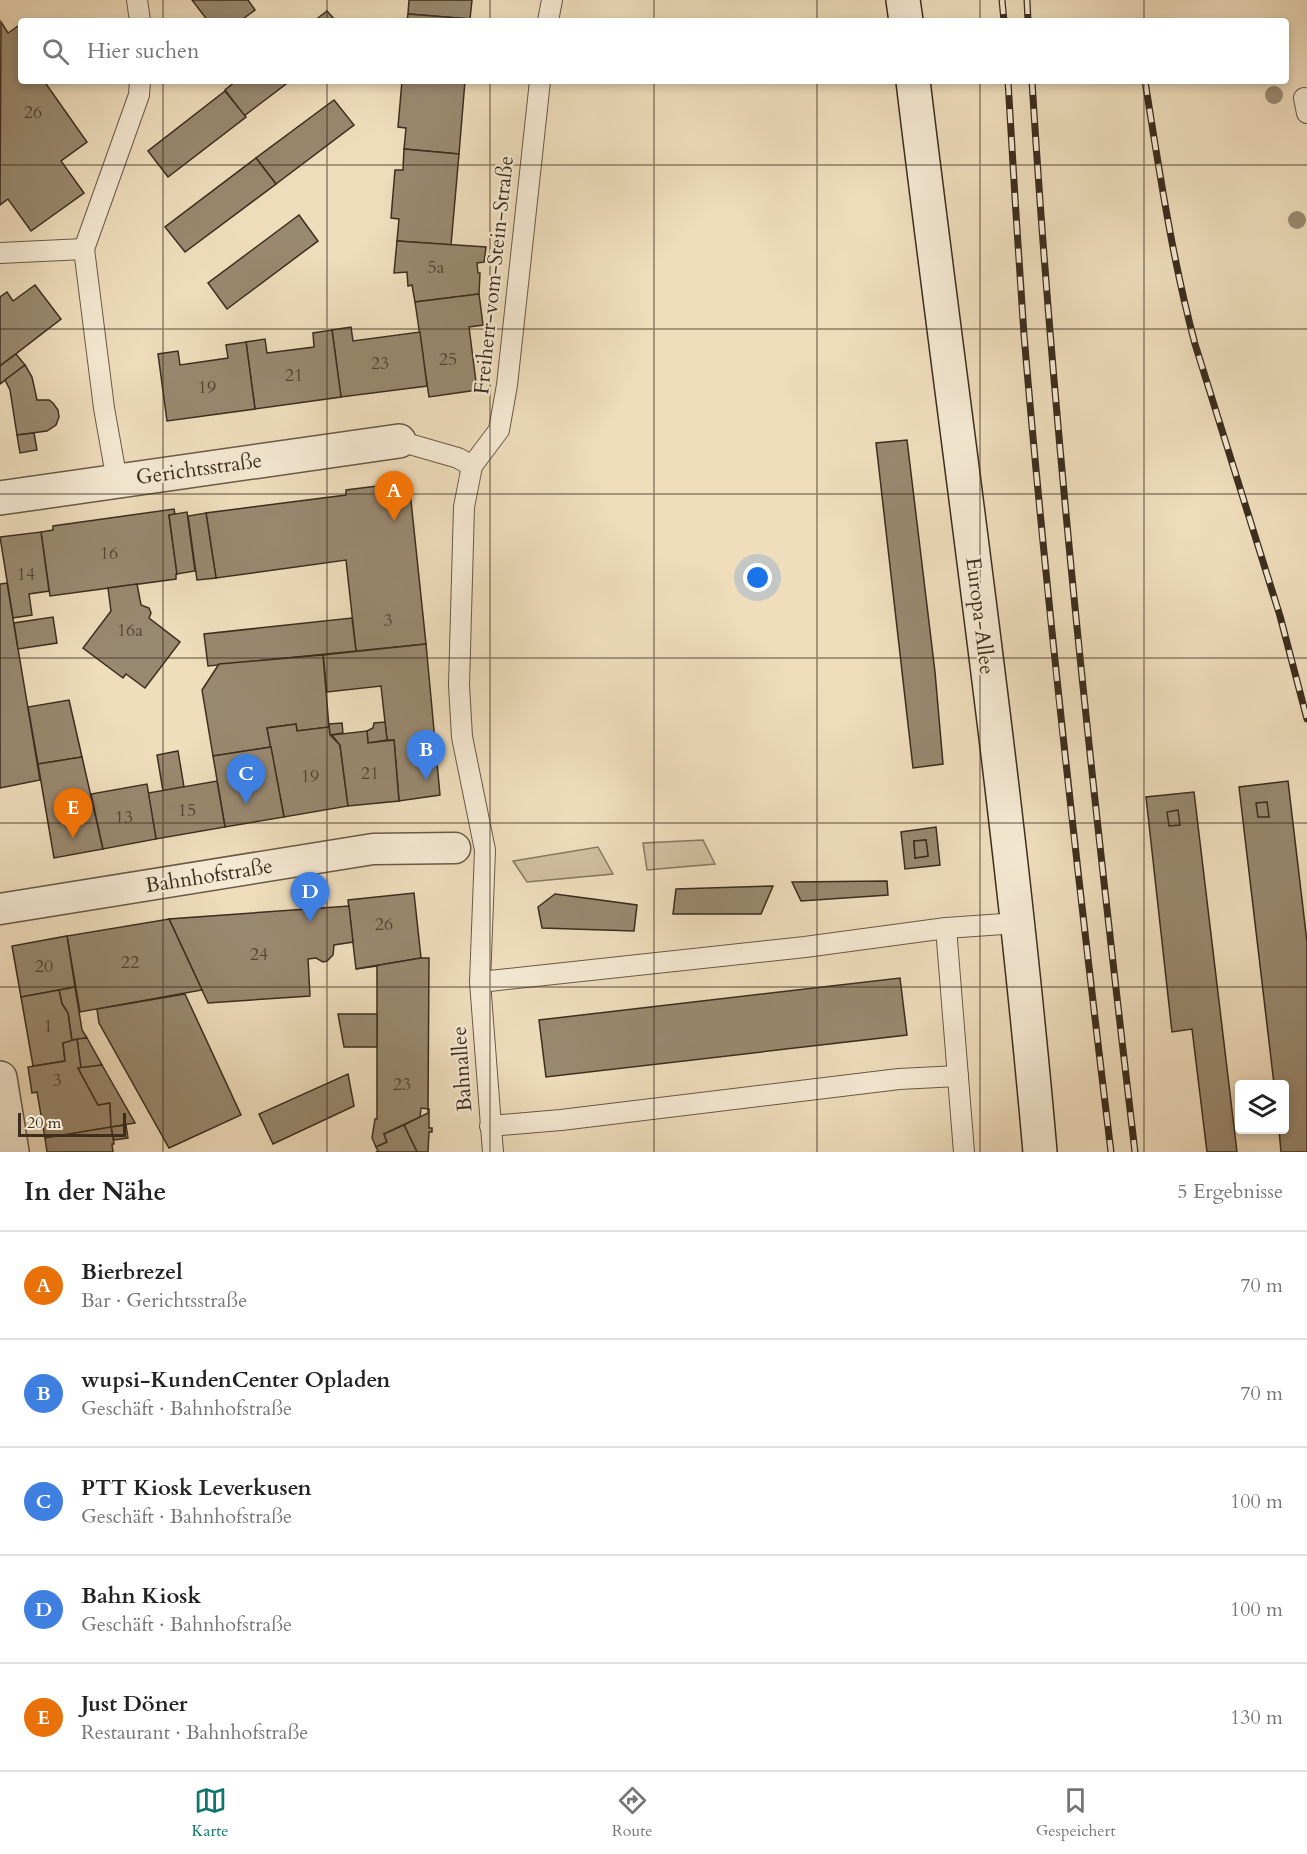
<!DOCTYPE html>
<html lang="de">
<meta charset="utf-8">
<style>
:root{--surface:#fff;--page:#f6f6f6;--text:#222;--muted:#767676;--line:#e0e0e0;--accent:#0f766e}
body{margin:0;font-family:Cardo,serif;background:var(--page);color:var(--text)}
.controls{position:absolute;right:18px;bottom:18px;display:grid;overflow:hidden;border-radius:6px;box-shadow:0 3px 9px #0003}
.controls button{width:54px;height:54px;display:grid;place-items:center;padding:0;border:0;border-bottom:2px solid var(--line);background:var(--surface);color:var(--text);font:30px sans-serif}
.scale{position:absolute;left:18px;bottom:15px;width:108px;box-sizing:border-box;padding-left:6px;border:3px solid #3c2d1e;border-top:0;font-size:16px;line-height:21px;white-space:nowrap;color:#3c2d1e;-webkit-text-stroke:4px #f5e9d3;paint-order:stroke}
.you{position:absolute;left:758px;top:578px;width:21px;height:21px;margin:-15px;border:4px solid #fff;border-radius:50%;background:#1a73e8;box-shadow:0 0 0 9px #1a73e833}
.badge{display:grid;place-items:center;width:39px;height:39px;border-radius:50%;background:var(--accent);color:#fff;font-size:20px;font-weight:700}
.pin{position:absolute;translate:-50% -50px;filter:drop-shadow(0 2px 3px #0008)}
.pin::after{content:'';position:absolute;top:32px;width:21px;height:18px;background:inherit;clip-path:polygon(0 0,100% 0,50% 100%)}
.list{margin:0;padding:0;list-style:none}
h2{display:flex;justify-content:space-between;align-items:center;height:78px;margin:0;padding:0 24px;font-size:26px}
h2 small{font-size:20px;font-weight:400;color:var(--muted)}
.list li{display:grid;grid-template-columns:39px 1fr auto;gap:18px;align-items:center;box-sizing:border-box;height:108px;padding:0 24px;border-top:2px solid var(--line)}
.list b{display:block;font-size:22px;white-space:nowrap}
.list p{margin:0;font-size:20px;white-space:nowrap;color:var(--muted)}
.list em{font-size:20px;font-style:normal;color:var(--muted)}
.icon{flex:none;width:33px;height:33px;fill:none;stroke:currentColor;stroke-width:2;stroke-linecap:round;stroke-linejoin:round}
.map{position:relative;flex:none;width:1307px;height:1152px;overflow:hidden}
.search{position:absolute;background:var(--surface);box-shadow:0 3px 9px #0003;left:18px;right:18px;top:18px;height:66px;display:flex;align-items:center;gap:15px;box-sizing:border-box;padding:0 21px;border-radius:6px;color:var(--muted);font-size:22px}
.sheet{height:618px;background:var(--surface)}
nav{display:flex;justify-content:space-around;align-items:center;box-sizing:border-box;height:84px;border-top:2px solid var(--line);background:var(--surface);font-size:16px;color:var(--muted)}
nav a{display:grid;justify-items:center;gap:3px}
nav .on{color:var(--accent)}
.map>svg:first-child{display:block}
</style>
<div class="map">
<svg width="1307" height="1152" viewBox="0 0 1307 1152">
<rect width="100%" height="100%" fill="#efddbc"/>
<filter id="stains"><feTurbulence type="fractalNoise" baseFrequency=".00333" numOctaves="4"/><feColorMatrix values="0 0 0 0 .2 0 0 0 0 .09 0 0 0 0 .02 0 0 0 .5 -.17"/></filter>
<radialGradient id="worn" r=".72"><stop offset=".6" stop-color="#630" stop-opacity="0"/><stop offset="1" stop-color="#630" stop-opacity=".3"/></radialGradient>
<!-- green -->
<g fill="#d1bfa1" stroke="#867660" stroke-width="1.5">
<polygon points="703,840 715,864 647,870 643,843"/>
<polygon points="598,847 613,874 527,882 513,861"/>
</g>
<!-- building -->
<g fill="#998970" stroke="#3c2d1e" stroke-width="1.5" fill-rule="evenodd">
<polygon points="192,0 248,0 255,10 240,21 208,21"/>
<polygon points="409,0 472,0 470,19 408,14"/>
<polygon points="327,11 336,21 314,21"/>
<polygon points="408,14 470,19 470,21 407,21"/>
<polygon points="1,22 8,33 21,24 21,81 44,81 87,142 61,161 84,193 31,231 8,199 0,205"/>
<polygon points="236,81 290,81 244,116 225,90"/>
<polygon points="402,81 465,81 459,154 404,149 406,128 398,127"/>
<polygon points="225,91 246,117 168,177 148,151"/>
<polygon points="334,100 354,125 276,184 256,158"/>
<polygon points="404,149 459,154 451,245 397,241 399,219 391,218 395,170 403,170"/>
<polygon points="256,158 276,184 185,252 165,227"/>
<polygon points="299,215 318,241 227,309 208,283"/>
<polygon points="397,241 486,247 484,262 477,263 478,273 480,273 479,294 415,302 412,285 408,286 407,272 394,273"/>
<polygon points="35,285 61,319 0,366 0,297 7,292 13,301"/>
<polygon points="479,294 483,325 469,327 477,390 429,397 415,302"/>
<polygon points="351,327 353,341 420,332 427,386 341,397 332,330"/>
<polygon points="332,330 341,397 255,409 246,342 265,339 267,353 314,347 313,333"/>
<polygon points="246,342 255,409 167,421 158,354 178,351 180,365 228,358 226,345"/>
<polygon points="16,354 25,365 0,384 0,366"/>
<polygon points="25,365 32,377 37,400 49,400 53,403 58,410 59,417 56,425 47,431 17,435 10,390 5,380"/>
<polygon points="34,433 37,450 20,453 17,435"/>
<polygon points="907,440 935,672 943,764 913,768 876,443"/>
<polygon points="409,482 426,644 356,651 346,560 216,578 206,513 346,495 346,490"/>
<polygon points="174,509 175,514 169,515 177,574 176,574 176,579 50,596 41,532 53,530 53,526"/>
<polygon points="187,512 195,571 177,574 169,515"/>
<polygon points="206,513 216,578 197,580 188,516"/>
<polygon points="41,532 49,591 29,594 32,615 13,618 0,537"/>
<polygon points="7,583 40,780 0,788 0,584"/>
<polygon points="137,584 141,605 149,608 151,613 149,618 180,642 145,688 126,674 123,678 83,648 111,611 108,588"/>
<polygon points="53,617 57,643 18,649 14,623"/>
<polygon points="352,618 356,651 208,666 204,634"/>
<polygon points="426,644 440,795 399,801 394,740 387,740 381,686 327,692 323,655"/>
<polygon points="323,655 329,727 297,731 296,724 267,728 271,747 213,756 202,690 219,664"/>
<polygon points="69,700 82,757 38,764 28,707"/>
<polygon points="385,722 387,740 368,743 367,731 373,728 374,723"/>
<polygon points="342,723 343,733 330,735 329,724"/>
<polygon points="296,724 297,731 329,727 330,735 340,745 348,806 284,817 267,728"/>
<polygon points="367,731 368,743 394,740 399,801 348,806 340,745 332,735"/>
<polygon points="271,747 284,817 225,827 213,756"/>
<polygon points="178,751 184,787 163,791 157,755"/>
<polygon points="82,757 103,849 54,858 38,764"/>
<polygon points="217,781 225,827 156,839 148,793"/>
<polygon points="1288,781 1307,942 1307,1152 1281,1152 1279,1130 1284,1130 1284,1084 1274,1084 1239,787"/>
<polygon points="147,784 156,839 103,849 91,794"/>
<polygon points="1194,792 1237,1152 1207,1152 1192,1029 1172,1032 1146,797"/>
<polygon points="1267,802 1269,817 1258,817 1256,803"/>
<polygon points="1178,810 1180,825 1169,826 1167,812"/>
<path d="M936 827 940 865 905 869 901 832ZM926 840 928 856 915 858 914 841Z"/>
<polygon points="926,840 928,856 915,858 914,841"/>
<polygon points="887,881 888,895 801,901 792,882"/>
<polygon points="773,886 761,914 673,914 676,889"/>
<polygon points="414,893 421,958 356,969 348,900"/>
<polygon points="555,894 637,905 634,931 542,928 538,907"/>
<polygon points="349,906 353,942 334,945 333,955 327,961 323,962 316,958 308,959 310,996 208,1003 169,919"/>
<polygon points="169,919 202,990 80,1012 67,936"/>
<polygon points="67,936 75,987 21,997 12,946"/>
<polygon points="421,958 429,958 428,1109 421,1108 420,1117 384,1134 387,1142 376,1147 372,1138 375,1119 377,1119 377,966 356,969"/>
<polygon points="900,978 907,1035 546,1077 539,1020"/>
<polygon points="75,987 82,1030 87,1038 72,1040 68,1013 62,1004 59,990"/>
<polygon points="59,990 62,1004 68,1013 72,1042 63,1043 65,1061 33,1066 21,997"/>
<polygon points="185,994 241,1115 169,1148 99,1023 97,1009"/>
<polygon points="338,1014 377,1014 377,1047 344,1047"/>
<polygon points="87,1038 102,1065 81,1068 77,1039"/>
<polygon points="77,1039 81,1068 78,1068 98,1105 110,1103 111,1127 45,1138 37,1092 32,1093 28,1067 65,1061 63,1043"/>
<polygon points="102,1065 135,1123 111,1127 110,1103 98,1105 78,1068"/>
<polygon points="348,1074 354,1106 273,1144 259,1114"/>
<polygon points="428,1109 429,1109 429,1128 432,1128 432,1132 429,1132 428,1152 417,1152 404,1125 428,1113"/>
<polygon points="126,1125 128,1138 114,1140 111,1127"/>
<polygon points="404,1125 417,1152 376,1152 378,1151 376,1147 387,1142 384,1134"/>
<polygon points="111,1127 114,1144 112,1144 113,1152 47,1152 45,1138"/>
</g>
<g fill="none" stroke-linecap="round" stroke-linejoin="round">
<defs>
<g id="service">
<polyline points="137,0 140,21"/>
<polyline points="548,21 552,0"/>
<polyline points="1304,98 1307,113"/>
<polyline points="0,253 84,249"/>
<polyline points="399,441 458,458 472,466"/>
<polyline points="117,481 104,408 84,249 139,95 140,81"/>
<polyline points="946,928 964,1152"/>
<polyline points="480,982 805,947 946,928 1018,923"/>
<polyline points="490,1126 561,1120 899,1079 958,1076"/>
<polyline points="493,1152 480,982 485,850 462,737 459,685 464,507 472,466 499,430 507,385 540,81"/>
</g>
<polyline id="pedestrian" points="0,909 373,849 455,848"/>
<g id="minor">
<polyline points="0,498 399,441"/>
<polyline points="0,1078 12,1152"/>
</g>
<g id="secondary">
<polyline points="903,0 906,21"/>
<path d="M913 81C956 438 1009 794 1040 1152"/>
</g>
</defs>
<!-- service casing -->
<use href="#service" stroke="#695946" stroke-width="22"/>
<!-- pedestrian casing -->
<use href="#pedestrian" stroke="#695946" stroke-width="33"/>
<!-- minor casing -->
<use href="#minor" stroke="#695946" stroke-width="36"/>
<!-- secondary casing -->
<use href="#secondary" stroke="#3c2d1e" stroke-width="36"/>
<!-- service -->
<use href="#service" stroke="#f5e9d3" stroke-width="20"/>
<!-- pedestrian -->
<use href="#pedestrian" stroke="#f5e9d3" stroke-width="30"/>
<!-- minor -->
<use href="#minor" stroke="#f5e9d3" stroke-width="33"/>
<!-- secondary -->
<use href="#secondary" stroke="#f5e9d3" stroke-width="33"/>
<defs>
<g id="rail">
<polyline points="1002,0 1004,21"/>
<polyline points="1027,0 1028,21"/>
<path d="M1008 81C1013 166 1018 250 1024 335 1047 608 1078 880 1111 1152"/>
<path d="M1032 81C1054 439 1093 796 1135 1152"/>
<path d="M1145 81C1159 169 1172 258 1195 344L1280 616 1307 719"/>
</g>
</defs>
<!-- rail casing -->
<use href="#rail" stroke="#3c2d1e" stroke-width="7"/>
<!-- rail -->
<use href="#rail" stroke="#f5e9d3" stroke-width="4.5" stroke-dasharray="14" stroke-linecap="butt"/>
</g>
<!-- trees -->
<g fill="#9d8c73">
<circle cx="1274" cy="95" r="9"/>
<circle cx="1297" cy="220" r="9"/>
</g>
<!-- grid -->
<path fill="none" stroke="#3c2d1e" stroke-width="1.5" stroke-opacity="0.55" d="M163 0V21M327 0V21M490 0V21M654 0V21M817 0V21M980 0V21M1144 0V21M163 81V1152M327 81V1152M490 81V1152M654 81V1152M817 81V1152M980 81V1152M1144 81V1152M0 165H1307M0 329H1307M0 494H1307M0 658H1307M0 823H1307M0 987H1307"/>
<g text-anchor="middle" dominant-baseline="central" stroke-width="4.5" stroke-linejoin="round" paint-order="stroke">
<!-- number labels -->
<g font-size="18" fill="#534432">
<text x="33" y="112">26</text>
<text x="436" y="267">5a</text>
<text x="448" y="359">25</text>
<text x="380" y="363">23</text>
<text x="294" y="375">21</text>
<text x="207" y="387">19</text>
<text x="109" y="553">16</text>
<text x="26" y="574">14</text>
<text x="388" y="620">3</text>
<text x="130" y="630">16a</text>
<text x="370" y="773">21</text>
<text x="310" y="776">19</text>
<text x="187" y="810">15</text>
<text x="124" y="817">13</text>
<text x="384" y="924">26</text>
<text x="259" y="954">24</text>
<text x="130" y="962">22</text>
<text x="44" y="966">20</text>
<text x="48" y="1026">1</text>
<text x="57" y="1080">3</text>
<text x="402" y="1084">23</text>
</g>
<!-- street labels -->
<g font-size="21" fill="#3c2d1e" stroke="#f5e9d3">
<text transform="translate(494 275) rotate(-84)">Freiherr-vom-Stein-Straße</text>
<text transform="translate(199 469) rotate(-8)">Gerichtsstraße</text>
<text transform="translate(980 616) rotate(83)">Europa-Allee</text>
<text transform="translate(209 876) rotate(-9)">Bahnhofstraße</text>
<text transform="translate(462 1069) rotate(-94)">Bahnallee</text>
</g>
</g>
<rect width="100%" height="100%" filter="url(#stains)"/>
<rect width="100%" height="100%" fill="url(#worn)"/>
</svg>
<div class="controls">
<button><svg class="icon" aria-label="layers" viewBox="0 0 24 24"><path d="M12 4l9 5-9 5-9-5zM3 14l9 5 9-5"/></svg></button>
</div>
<div class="scale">20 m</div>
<div class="you"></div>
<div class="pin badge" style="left:394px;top:521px;background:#e8710a">A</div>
<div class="pin badge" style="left:426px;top:780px;background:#3f7fe0">B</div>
<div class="pin badge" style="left:246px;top:804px;background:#3f7fe0">C</div>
<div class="pin badge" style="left:310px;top:922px;background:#3f7fe0">D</div>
<div class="pin badge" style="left:73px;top:838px;background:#e8710a">E</div>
<div class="search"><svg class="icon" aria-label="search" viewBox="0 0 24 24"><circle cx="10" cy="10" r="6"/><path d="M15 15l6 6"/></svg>Hier suchen</div>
</div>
<section class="sheet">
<h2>In der Nähe<small>5 Ergebnisse</small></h2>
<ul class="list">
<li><span class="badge" style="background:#e8710a">A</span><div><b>Bierbrezel</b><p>Bar · Gerichtsstraße</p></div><em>70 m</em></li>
<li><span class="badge" style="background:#3f7fe0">B</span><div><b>wupsi-KundenCenter Opladen</b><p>Geschäft · Bahnhofstraße</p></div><em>70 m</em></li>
<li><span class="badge" style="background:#3f7fe0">C</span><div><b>PTT Kiosk Leverkusen</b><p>Geschäft · Bahnhofstraße</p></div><em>100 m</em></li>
<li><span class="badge" style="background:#3f7fe0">D</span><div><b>Bahn Kiosk</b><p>Geschäft · Bahnhofstraße</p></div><em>100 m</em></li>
<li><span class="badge" style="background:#e8710a">E</span><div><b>Just Döner</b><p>Restaurant · Bahnhofstraße</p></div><em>130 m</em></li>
</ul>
</section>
<nav>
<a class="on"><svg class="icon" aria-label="map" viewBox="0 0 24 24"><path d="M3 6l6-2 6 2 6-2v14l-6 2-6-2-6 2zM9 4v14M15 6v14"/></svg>Karte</a>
<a><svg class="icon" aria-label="directions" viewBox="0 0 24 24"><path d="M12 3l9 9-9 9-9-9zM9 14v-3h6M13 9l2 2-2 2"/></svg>Route</a>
<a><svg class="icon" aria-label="saved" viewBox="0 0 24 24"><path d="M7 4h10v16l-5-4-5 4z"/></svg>Gespeichert</a>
</nav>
